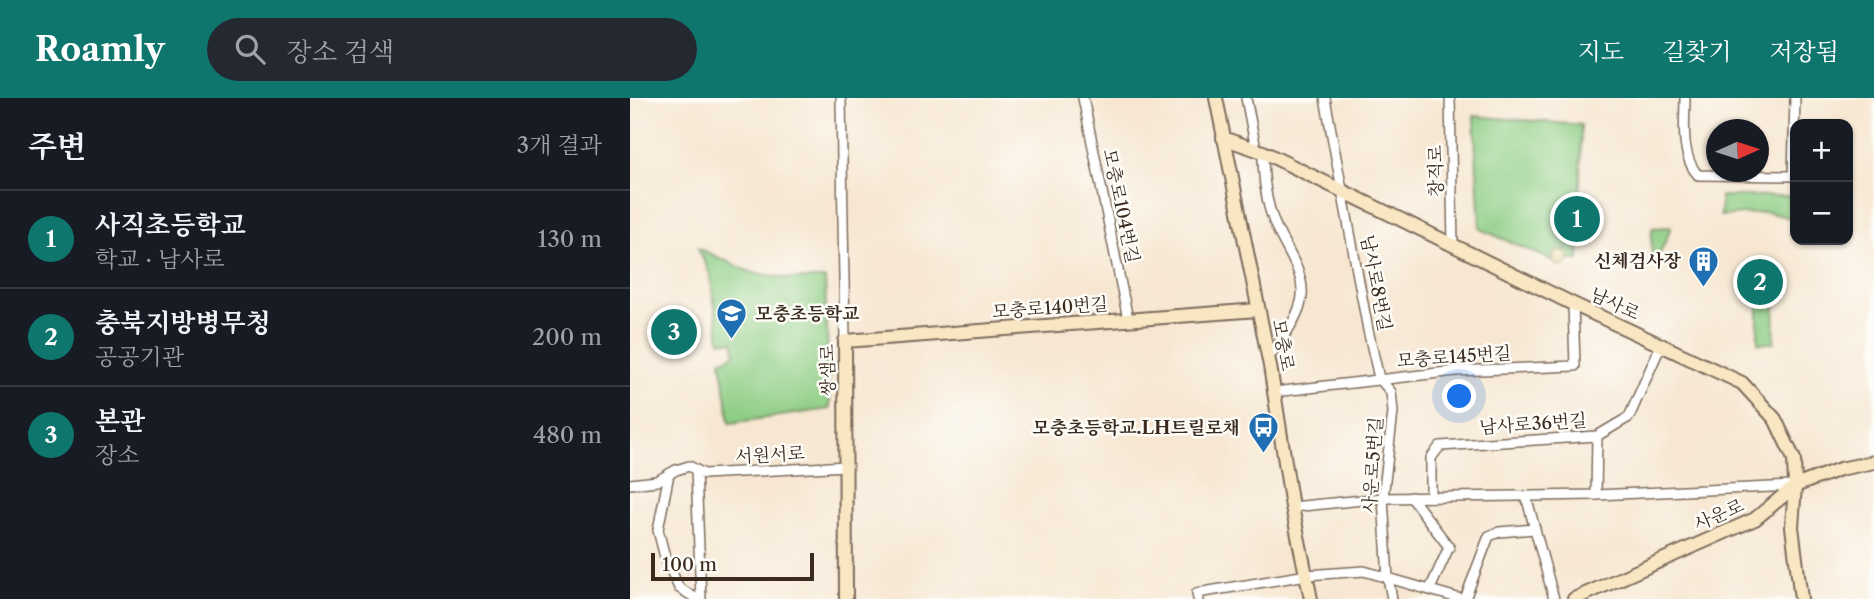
<!DOCTYPE html>
<html lang="ko">
<meta charset="utf-8">
<style>
:root{--surface:#171b24;--page:#242831;--text:#f1f3f6;--muted:#9ea1a6;--line:#363941;--accent:#0f766e}
body{margin:0;font-family:"Libre Caslon Text","Noto Serif KR",serif;background:var(--page);color:var(--text)}
.controls{position:absolute;right:21px;top:21px;display:grid;overflow:hidden;border-radius:14px;box-shadow:0 2px 5px #0004}
.controls button{width:63px;height:63px;display:grid;place-items:center;padding:0;border:0;border-bottom:2px solid var(--line);background:var(--surface);color:var(--text);font:35px sans-serif}
.compass{position:absolute;left:1076px;top:21px;width:63px;height:63px;border-radius:50%;background:var(--surface);box-shadow:0 2px 5px #0004;rotate:87deg}
.scale{position:absolute;left:21px;bottom:18px;width:163px;box-sizing:border-box;padding-left:7px;border:4px solid #3b2a1e;border-top:0;font-size:19px;line-height:24px;white-space:nowrap;color:#3b2a1e;-webkit-text-stroke:5px #fdfcf7;paint-order:stroke}
.you{position:absolute;left:830px;top:299px;width:24px;height:24px;margin:-18px;border:5px solid #fff;border-radius:50%;background:#1a73e8;box-shadow:0 0 0 10px #1a73e833}
.badge{display:grid;place-items:center;width:46px;height:46px;border-radius:50%;background:var(--accent);color:#fff;font-size:23px;font-weight:700}
.pin{position:absolute;translate:-50% -50%;border:4px solid #fff;box-shadow:0 2px 7px #0006}
.list{margin:0;padding:0;list-style:none}
h2{display:flex;justify-content:space-between;align-items:center;height:91px;margin:0;padding:0 28px;font-size:30px}
h2 small{font-size:23px;font-weight:400;color:var(--muted)}
.list li{display:grid;grid-template-columns:46px 1fr auto;gap:21px;align-items:center;box-sizing:border-box;height:98px;padding:0 28px;border-top:2px solid var(--line)}
.list b{display:block;font-size:26px;white-space:nowrap}
.list p{margin:0;font-size:23px;white-space:nowrap;color:var(--muted)}
.list em{font-size:23px;font-style:normal;color:var(--muted)}
.icon{flex:none;width:38px;height:38px;fill:none;stroke:currentColor;stroke-width:2;stroke-linecap:round;stroke-linejoin:round}
.map{position:relative;flex:none;width:1244px;height:501px;overflow:hidden}
header{display:flex;align-items:center;gap:42px;box-sizing:border-box;height:98px;padding:0 35px;background:var(--accent);color:#fff}
header strong{font-size:33px}
nav{display:flex;gap:38px;margin-inline-start:auto;font-size:24px}
.search{width:490px;height:63px;background:var(--page);display:flex;align-items:center;gap:18px;box-sizing:border-box;padding:0 24px;border-radius:38px;color:var(--muted);font-size:26px}
main{display:flex}
aside{flex:1;background:var(--surface)}
.map>svg:first-child{display:block}
</style>
<header>
<strong>Roamly</strong>
<div class="search"><svg class="icon" aria-label="search" viewBox="0 0 24 24"><circle cx="10" cy="10" r="6"/><path d="M15 15l6 6"/></svg>장소 검색</div>
<nav><a>지도</a><a>길찾기</a><a>저장됨</a></nav>
</header>
<main>
<aside>
<h2>주변<small>3개 결과</small></h2>
<ul class="list">
<li><span class="badge">1</span><div><b>사직초등학교</b><p>학교 · 남사로</p></div><em>130 m</em></li>
<li><span class="badge">2</span><div><b>충북지방병무청</b><p>공공기관</p></div><em>200 m</em></li>
<li><span class="badge">3</span><div><b>본관</b><p>장소</p></div><em>480 m</em></li>
</ul>
</aside>
<div class="map">
<svg width="1244" height="501" viewBox="0 0 1244 501">
<rect width="100%" height="100%" fill="#fdfcf7"/>
<filter id="ink" filterUnits="userSpaceOnUse"><feTurbulence type="fractalNoise" baseFrequency=".0143" numOctaves="2"/><feDisplacementMap in="SourceGraphic" scale="14" xChannelSelector="R" yChannelSelector="G"/><feConvolveMatrix kernelMatrix="1 2 1 2 8 2 1 2 1" color-interpolation-filters="sRGB"/></filter>
<filter id="wash" filterUnits="userSpaceOnUse"><feTurbulence type="fractalNoise" baseFrequency=".00686" numOctaves="4" result="noise"/><feDisplacementMap in="SourceGraphic" scale="28" xChannelSelector="R" yChannelSelector="G"/><feGaussianBlur stdDeviation="1.57" result="paint"/><feColorMatrix in="noise" values="0 0 0 0 0 0 0 0 0 0 0 0 0 0 0 0 0 1.4 0 .05"/><feComposite in="paint" operator="in"/></filter>
<g filter="url(#wash)">
<rect width="100%" height="100%" fill="#f7e7d2"/>
<!-- green -->
<g fill="#8fce85" stroke="#657c52" stroke-width="2">
<polygon points="844,18 951,27 949,162 939,162 935,151 924,158 924,163 850,131"/>
<polygon points="1091,98 1163,98 1165,121 1137,114 1090,118"/>
<polygon points="1041,129 1029,158 1021,164 1022,130"/>
<polygon points="68,150 120,174 159,181 195,181 200,311 100,325 91,263 105,256 104,244 90,243 80,176"/>
<polygon points="1130,190 1150,190 1156,195 1145,206 1144,245 1128,245 1128,200 1121,194"/>
</g>
<!-- sand -->
<circle fill="#eeda9e" stroke="#94825e" stroke-width="2" cx="931" cy="160" r="8"/>
</g>
<g filter="url(#ink)">
<g fill="none" stroke-linecap="round" stroke-linejoin="round">
<defs>
<g id="street">
<polyline points="211,0 215,243"/>
<polyline points="453,0 498,221"/>
<polyline points="616,0 626,51"/>
<polyline points="695,0 738,232 749,280 761,294 763,314 753,400 758,480 762,501"/>
<polyline points="820,0 823,146"/>
<path d="M1055 0C1055 24 1050 58 1068 77L1165 78"/>
<path d="M633 54C633 79 635 101 644 124 653 149 678 176 671 204 666 224 650 243 638 260"/>
<polyline points="1163,77 1165,0"/>
<polyline points="644,294 826,273 945,268 943,206"/>
<polyline points="66,372 71,501"/>
<polyline points="39,376 28,432 35,459 49,490 67,501"/>
<polyline points="0,386 27,383 46,372 59,368 74,376 216,368"/>
<polyline points="966,397 967,338 999,319 1031,247"/>
<polyline points="896,398 924,501"/>
<polyline points="781,399 819,449 800,491"/>
<polyline points="801,399 801,360 810,348 967,338"/>
<polyline points="662,409 753,400 966,397 1164,388"/>
<polyline points="568,501 567,495 677,477 734,473 831,501"/>
<polyline points="835,501 859,438 869,434 905,431"/>
</g>
<g id="secondary">
<polyline points="586,0 640,268 662,409 681,501"/>
<polyline points="593,40 633,54 943,206 1112,285 1145,321 1164,361 1165,388 1162,429 1171,501"/>
<polyline points="216,501 215,243 628,212"/>
<polyline points="944,501 1125,421 1165,388 1210,371 1244,364"/>
</g>
</defs>
<!-- street casing -->
<use href="#street" stroke="#7d6c5d" stroke-width="12"/>
<!-- secondary casing -->
<use href="#secondary" stroke="#7d6c5d" stroke-width="16"/>
<!-- street -->
<use href="#street" stroke="#fff" stroke-width="9"/>
<!-- secondary -->
<use href="#secondary" stroke="#f9e7c3" stroke-width="12"/>
</g>
</g>
<!-- icons -->
<defs>
<symbol id="building-pin" viewBox="-11 -11 22 30"><path d="M0 17L-7.5 6A9.5 9.5 0 1 1 7.5 6Z" fill="#1f6fb2" stroke="#fdfcf7"/><path d="M-4-6H4V6H1V3H-1V6H-4ZM-2.5-4.3h1.7v1.8h-1.7ZM.8-4.3h1.7v1.8H.8ZM-2.5-1h1.7V.8h-1.7ZM.8-1h1.7V.8H.8Z" fill="#fff"/></symbol>
<symbol id="school-pin" viewBox="-11 -11 22 30"><path d="M0 17L-7.5 6A9.5 9.5 0 1 1 7.5 6Z" fill="#1f6fb2" stroke="#fdfcf7"/><path d="M0-5L7-2L0 1L-7-2ZM-4 1L0 2.5L4 1V4Q0 6-4 4Z" fill="#fff"/></symbol>
<symbol id="bus-pin" viewBox="-11 -11 22 30"><path d="M0 17L-7.5 6A9.5 9.5 0 1 1 7.5 6Z" fill="#1f6fb2" stroke="#fdfcf7"/><path d="M-5-6H5V4H4V6H2V4H-2V6H-4V4H-5ZM-3.5-4V0h7V-4ZM-3.5 1.2v1.5H-2V1.2ZM2 1.2v1.5H3.5V1.2Z" fill="#fff"/></symbol>
</defs>
<g fill-rule="evenodd">
<use href="#building-pin" x="1056" y="146" width="35" height="47"/>
<use href="#school-pin" x="84" y="198" width="35" height="47"/>
<use href="#bus-pin" x="616" y="312" width="35" height="47"/>
</g>
<g text-anchor="middle" dominant-baseline="central" stroke-width="5" stroke-linejoin="round" paint-order="stroke">
<!-- street labels -->
<g font-size="18" fill="#3b2a1e" stroke="#fdfcf7">
<text transform="translate(806 73) rotate(-91)">창직로</text>
<text transform="translate(491 108) rotate(78)">모충로104번길</text>
<text transform="translate(746 185) rotate(79)">남사로8번길</text>
<text transform="translate(985 206) rotate(25)">남사로</text>
<text transform="translate(420 210) rotate(-4)">모충로140번길</text>
<text transform="translate(653 247) rotate(79)">모충로</text>
<text transform="translate(824 259) rotate(-4)">모충로145번길</text>
<text transform="translate(198 272) rotate(-91)">쌍샘로</text>
<text transform="translate(903 326) rotate(-4)">남사로36번길</text>
<text transform="translate(140 357) rotate(-3)">서원서로</text>
<text transform="translate(743 367) rotate(-86)">사운로5번길</text>
<text transform="translate(1089 417) rotate(-24)">사운로</text>
</g>
<!-- poi labels -->
<g font-size="18" font-weight="bold" fill="#3b2a1e" stroke="#fdfcf7" text-anchor="end">
<text x="1051" y="163">신체검사장</text>
<text x="125" y="216" text-anchor="start">모충초등학교</text>
<text x="610" y="330">모충초등학교.LH트릴로채</text>
</g>
</g>
</svg>
<div class="controls">
<button>+</button>
<button>−</button>
</div>
<svg class="compass" viewBox="-18 -18 36 36"><path d="M0-13l5 13h-10z" fill="#e53935"/><path d="M0 13l5-13h-10z" fill="#9ea1a6"/></svg>
<div class="scale">100 m</div>
<div class="you"></div>
<div class="pin badge" style="left:947px;top:121px">1</div>
<div class="pin badge" style="left:1130px;top:184px">2</div>
<div class="pin badge" style="left:44px;top:234px">3</div>
</div>
</main>
